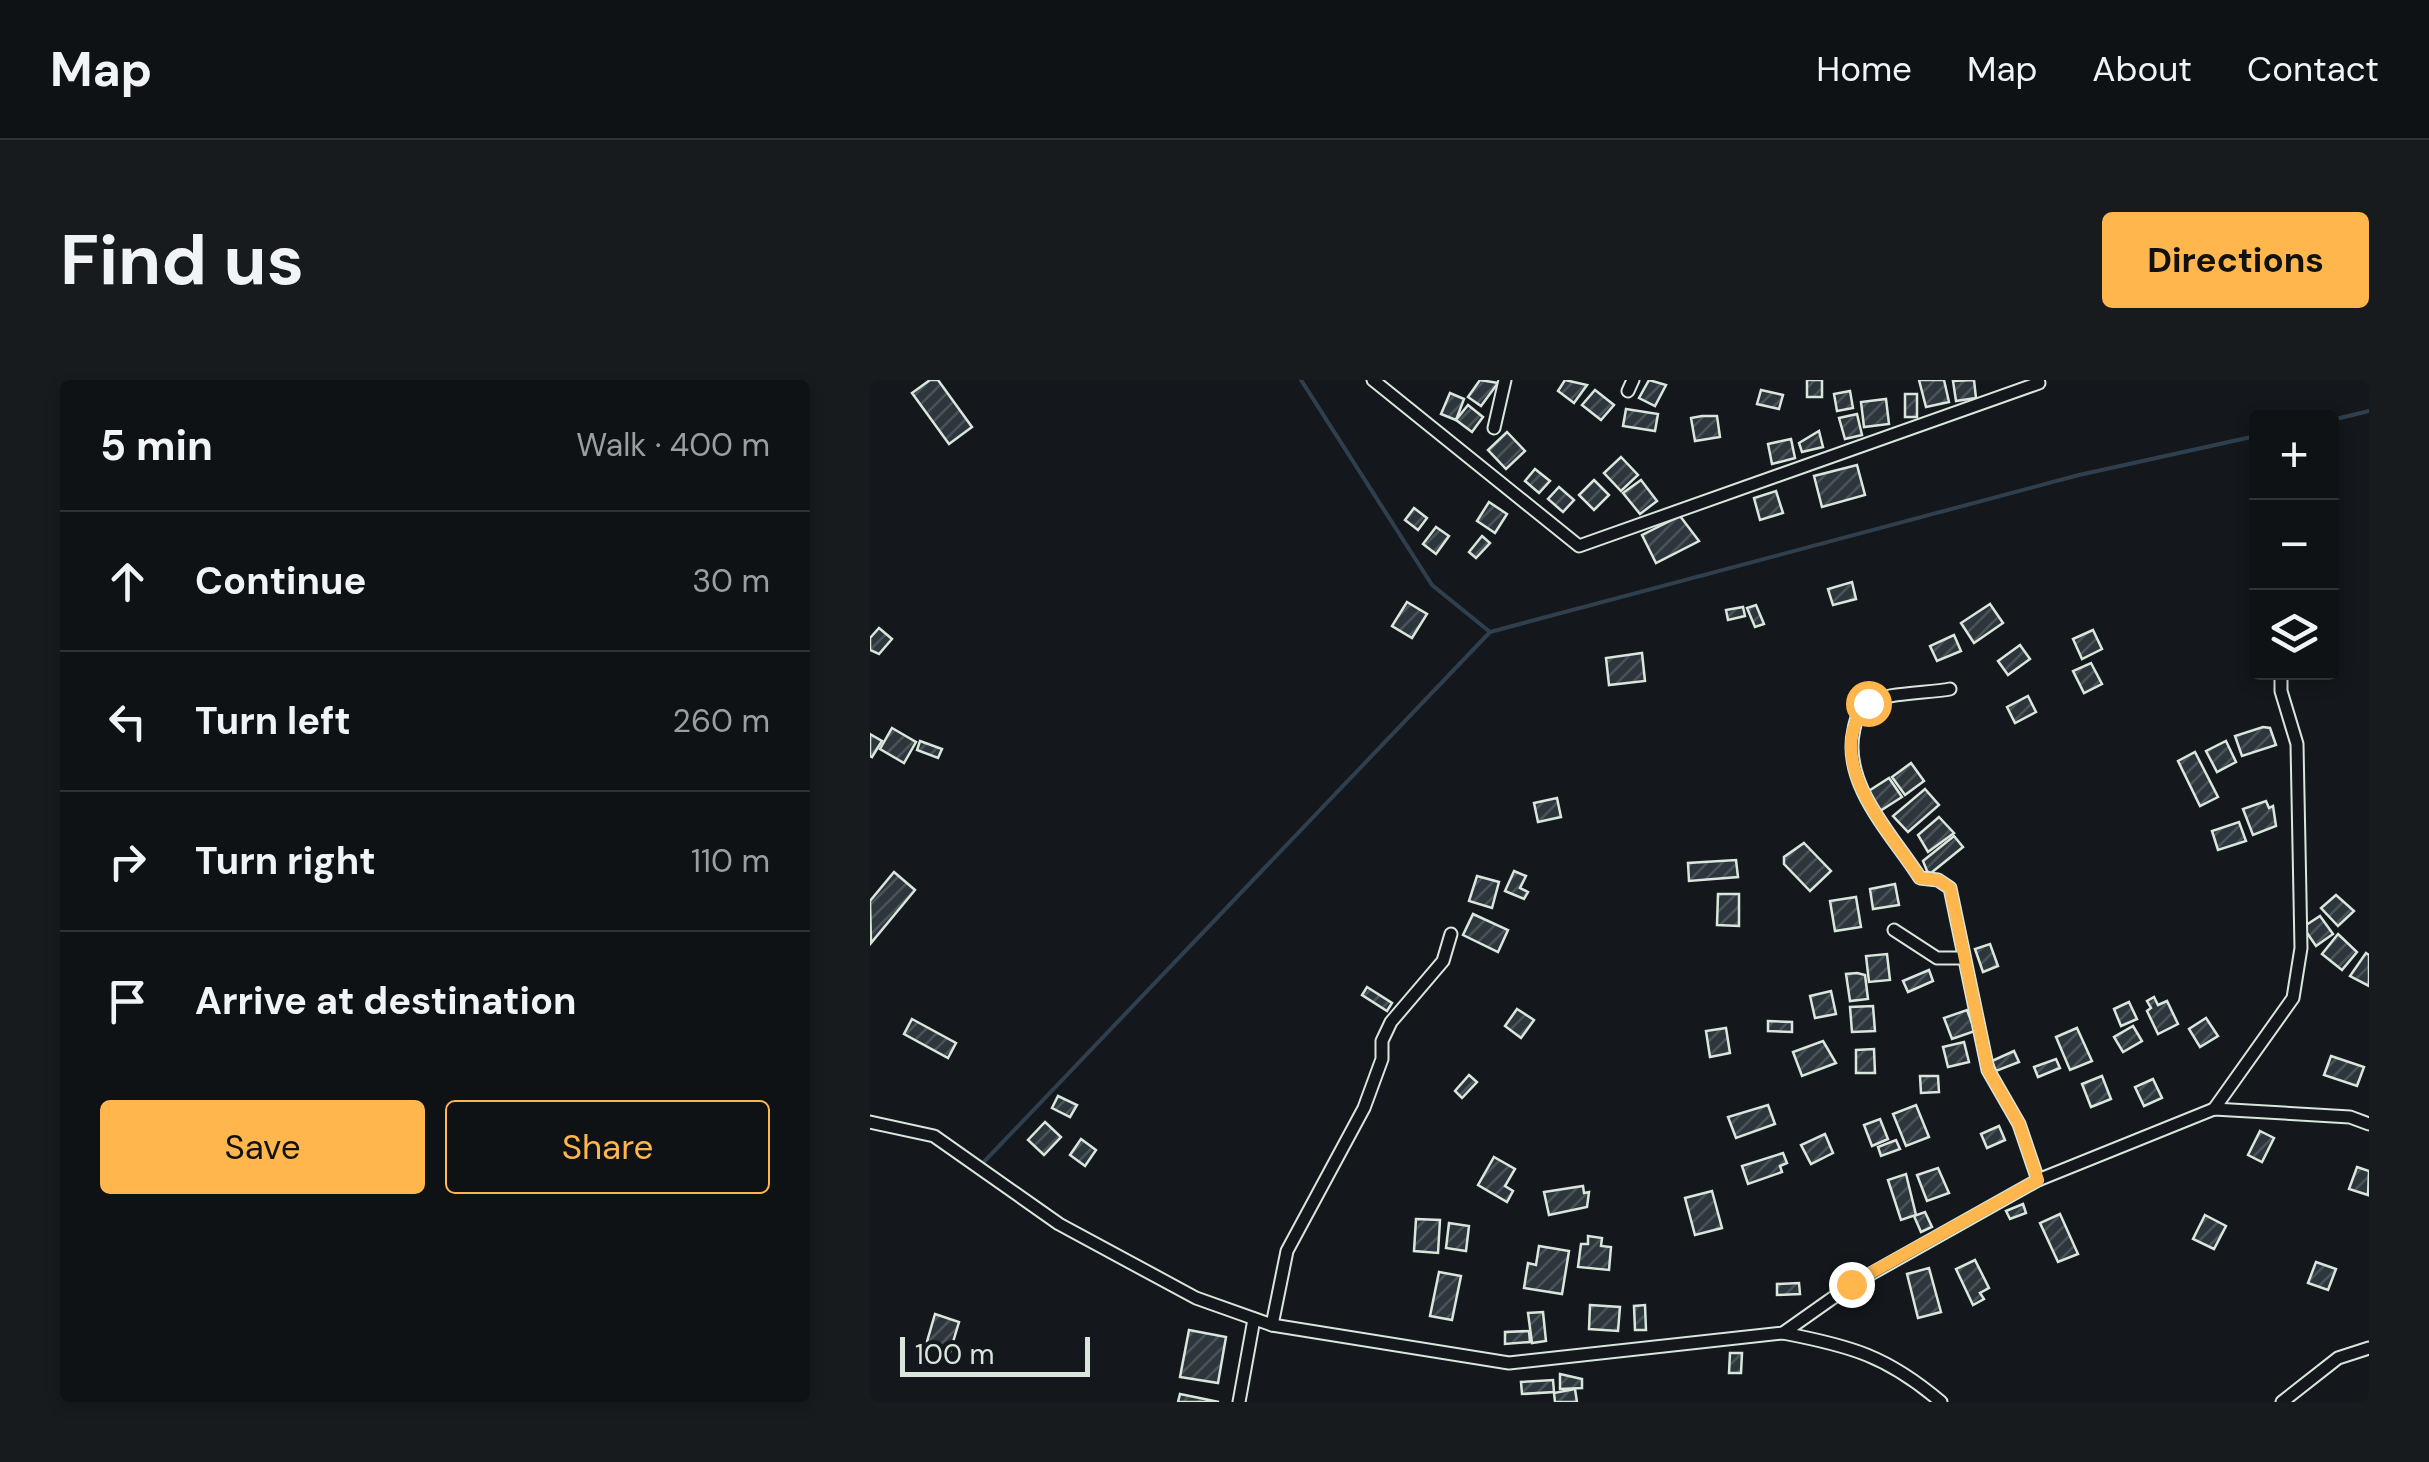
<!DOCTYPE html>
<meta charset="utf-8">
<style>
:root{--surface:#0f1215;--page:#181b1e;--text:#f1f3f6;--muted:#9b9ea0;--line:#2f3234;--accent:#ffb74d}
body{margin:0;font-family:"DM Sans",sans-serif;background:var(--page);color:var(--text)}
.controls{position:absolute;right:30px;top:30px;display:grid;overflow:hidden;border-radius:10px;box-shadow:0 5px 15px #0003}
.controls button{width:90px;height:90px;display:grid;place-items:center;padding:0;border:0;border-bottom:2px solid var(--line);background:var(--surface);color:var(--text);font:50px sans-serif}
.scale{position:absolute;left:30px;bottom:25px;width:190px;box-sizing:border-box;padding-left:10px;border:5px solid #d8e6dc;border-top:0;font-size:28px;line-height:35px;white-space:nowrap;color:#d8e6dc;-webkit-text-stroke:8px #14181c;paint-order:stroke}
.stop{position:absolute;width:30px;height:30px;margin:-22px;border:8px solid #ffb74d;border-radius:50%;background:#fff}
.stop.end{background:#ffb74d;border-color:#fff;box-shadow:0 2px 10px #0008}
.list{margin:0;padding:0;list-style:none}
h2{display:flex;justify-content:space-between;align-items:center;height:130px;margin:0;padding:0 40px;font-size:42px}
h2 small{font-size:32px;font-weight:400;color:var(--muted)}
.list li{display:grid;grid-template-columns:65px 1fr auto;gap:30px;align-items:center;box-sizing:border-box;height:140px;padding:0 40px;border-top:2px solid var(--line)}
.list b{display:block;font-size:38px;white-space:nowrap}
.list em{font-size:32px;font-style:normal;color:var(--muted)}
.actions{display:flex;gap:20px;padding:30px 40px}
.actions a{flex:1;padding:22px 0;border:2px solid var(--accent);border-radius:10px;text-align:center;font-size:35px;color:var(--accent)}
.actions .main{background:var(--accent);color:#111}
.icon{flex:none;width:55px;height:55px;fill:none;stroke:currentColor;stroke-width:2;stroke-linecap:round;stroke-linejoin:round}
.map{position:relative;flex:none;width:1499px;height:1022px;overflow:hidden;border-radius:10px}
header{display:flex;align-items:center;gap:60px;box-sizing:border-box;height:140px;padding:0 50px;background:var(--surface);border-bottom:2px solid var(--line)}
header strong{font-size:48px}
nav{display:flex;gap:55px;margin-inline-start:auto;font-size:35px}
.intro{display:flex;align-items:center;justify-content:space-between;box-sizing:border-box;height:240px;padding:0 60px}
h1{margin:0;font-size:70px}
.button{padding:25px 45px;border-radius:10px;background:var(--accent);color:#111;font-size:35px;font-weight:700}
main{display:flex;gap:60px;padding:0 60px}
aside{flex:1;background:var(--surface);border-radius:10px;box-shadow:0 5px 15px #0003}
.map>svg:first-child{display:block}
</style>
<header>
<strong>Map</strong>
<nav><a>Home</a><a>Map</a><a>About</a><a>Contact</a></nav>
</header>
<div class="intro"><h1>Find us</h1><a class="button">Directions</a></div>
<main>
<aside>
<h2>5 min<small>Walk · 400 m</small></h2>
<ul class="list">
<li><svg class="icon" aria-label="ahead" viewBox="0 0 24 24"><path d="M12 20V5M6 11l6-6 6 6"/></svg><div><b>Continue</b></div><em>30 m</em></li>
<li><svg class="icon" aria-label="left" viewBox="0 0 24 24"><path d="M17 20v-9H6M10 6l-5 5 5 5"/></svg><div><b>Turn left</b></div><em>260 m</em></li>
<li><svg class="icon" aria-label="right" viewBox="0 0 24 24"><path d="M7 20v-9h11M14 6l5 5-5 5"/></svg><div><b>Turn right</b></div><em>110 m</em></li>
<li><svg class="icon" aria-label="arrive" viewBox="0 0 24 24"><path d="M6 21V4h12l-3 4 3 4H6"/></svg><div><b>Arrive at destination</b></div></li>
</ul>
<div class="actions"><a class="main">Save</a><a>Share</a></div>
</aside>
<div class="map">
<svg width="1499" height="1022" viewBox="0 0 1499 1022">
<defs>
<pattern id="building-hatch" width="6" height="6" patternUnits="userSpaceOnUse" patternTransform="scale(2.5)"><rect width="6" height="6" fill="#2c363c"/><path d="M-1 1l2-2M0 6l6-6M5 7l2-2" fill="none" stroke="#4a5358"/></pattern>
</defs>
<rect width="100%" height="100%" fill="#14181c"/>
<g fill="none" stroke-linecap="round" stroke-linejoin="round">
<!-- stream -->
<g stroke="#2f3f4d" stroke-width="4">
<polyline points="431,0 562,205 620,252"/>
<polyline points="1462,40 1499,31"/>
<polyline points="110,786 620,252 1209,95 1386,56"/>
</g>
</g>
<!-- building -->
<g fill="url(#building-hatch)" stroke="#d8e6dc" stroke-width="2.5">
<polygon points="60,0 68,0 102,47 79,64 42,13"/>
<polygon points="610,0 628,3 611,26 598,17"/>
<polygon points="695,0 717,5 704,23 688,11"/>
<polygon points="779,0 796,5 785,26 769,18"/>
<rect x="937" y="0" width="15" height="17"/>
<polygon points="1049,0 1074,0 1079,22 1056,27"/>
<polygon points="1104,0 1106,18 1086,21 1083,1"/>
<polygon points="725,10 744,25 731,40 712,25"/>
<polygon points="891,10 913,15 909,29 887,24"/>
<polygon points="980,11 983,28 967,31 964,14"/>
<polygon points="580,13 594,19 586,40 571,34"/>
<rect x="1035" y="14" width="12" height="23"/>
<polygon points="1016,19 1019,44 994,47 991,22"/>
<polygon points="598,25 613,37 602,52 586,40"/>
<polygon points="756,29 788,34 785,51 753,46"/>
<polygon points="987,34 992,55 975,59 969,38"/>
<polygon points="832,36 847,36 850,57 825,61 821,38"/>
<polygon points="949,51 953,67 932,72 929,63"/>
<polygon points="637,52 655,71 636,89 618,70"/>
<polygon points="921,59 925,78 902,84 898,64"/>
<polygon points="751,77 768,95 751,111 734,93"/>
<polygon points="987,85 995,115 952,127 944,96"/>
<polygon points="665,89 680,101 669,113 655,101"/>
<polygon points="724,100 739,115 724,130 709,115"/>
<polygon points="771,100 787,121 770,134 753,113"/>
<polygon points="689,107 704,120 693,132 678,119"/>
<polygon points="906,111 913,133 890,140 884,118"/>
<polygon points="619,122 637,134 625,153 607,141"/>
<polygon points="544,128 557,138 548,150 535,140"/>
<polygon points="810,136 829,161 786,183 772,155"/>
<polygon points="566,147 579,156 566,174 553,164"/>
<polygon points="612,156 620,163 606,178 599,172"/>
<polygon points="982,202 986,219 963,225 958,209"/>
<polygon points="537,222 557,234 542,258 522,246"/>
<polygon points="1120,224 1133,243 1104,263 1091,243"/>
<polygon points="886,225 894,244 885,247 877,228"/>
<polygon points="873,227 875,236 858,240 856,230"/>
<polygon points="9,248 22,259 9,274 0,270 0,258"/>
<polygon points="1223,250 1232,269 1212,279 1203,259"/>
<polygon points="1084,255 1091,271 1067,281 1060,266"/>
<polygon points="1150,265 1160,279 1138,295 1128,281"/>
<polygon points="772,273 775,301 739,305 736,278"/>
<polygon points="1221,283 1232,304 1214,313 1203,291"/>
<polygon points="1158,316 1166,332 1145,343 1137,327"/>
<polygon points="1393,347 1400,348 1406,365 1372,376 1365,356"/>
<polygon points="22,348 46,362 34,383 10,369"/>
<polygon points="0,354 12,361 2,377 0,376"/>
<polygon points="50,361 72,369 68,378 47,370"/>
<polygon points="1356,361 1366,382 1347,392 1336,371"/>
<polygon points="1325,372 1348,417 1330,426 1308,381"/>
<polygon points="1041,383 1054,401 1035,415 1022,397"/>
<polygon points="1019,398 1032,417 1010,431 997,412"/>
<polygon points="1055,409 1069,425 1038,452 1023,436"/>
<polygon points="687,418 691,437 668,442 664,423"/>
<polygon points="1396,421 1399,428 1403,426 1406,446 1383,455 1373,429"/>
<polygon points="1069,437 1084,453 1058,472 1048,455"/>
<polygon points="1369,442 1376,461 1348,470 1342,451"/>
<polygon points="1084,456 1093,467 1061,493 1057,491 1053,481"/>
<polygon points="934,463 961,491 940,511 914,484 914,477"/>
<polygon points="866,480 868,497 819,501 818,483"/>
<polygon points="644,491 656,496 650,508 658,512 654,519 635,511"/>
<polygon points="24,492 45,510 1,563 0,521"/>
<polygon points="607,496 629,502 622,528 599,521"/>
<polygon points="1025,504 1029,525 1003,529 1000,509"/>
<polygon points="848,514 869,514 869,546 847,545"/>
<polygon points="1466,515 1484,531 1468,546 1451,528"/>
<polygon points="986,517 991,547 965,551 960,521"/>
<polygon points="603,534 638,550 628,572 593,555"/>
<polygon points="1450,536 1463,554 1446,566 1433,547"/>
<polygon points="1468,554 1487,572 1472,590 1452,574"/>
<polygon points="1120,564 1128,586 1113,592 1105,569"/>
<polygon points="1496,573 1499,575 1499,606 1480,596"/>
<polygon points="1017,574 1020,600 999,602 996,576"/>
<polygon points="1059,590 1063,601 1038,612 1033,601"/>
<polygon points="987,593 995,595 998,619 980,621 976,594"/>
<polygon points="497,607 522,623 517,631 492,615"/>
<polygon points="961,611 966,634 945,638 940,616"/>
<polygon points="1284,617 1288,625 1297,621 1308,644 1288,654 1277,631 1281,628 1277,621"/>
<polygon points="1259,622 1267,639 1251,646 1244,629"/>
<polygon points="1003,626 1005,651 982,652 980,627"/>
<polygon points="647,629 664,640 651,658 635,646"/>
<polygon points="1097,630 1105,651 1082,659 1074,638"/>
<polygon points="1336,638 1348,656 1330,667 1319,649"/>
<polygon points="42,639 86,663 78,678 34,654"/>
<polygon points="898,641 922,642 922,652 898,651"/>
<polygon points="1263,646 1272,661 1253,672 1244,657"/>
<polygon points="856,648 860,673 840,677 836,651"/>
<polygon points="1207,648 1222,681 1200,690 1186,657"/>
<polygon points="953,661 966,683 932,696 923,672"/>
<polygon points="1094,662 1099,682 1078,687 1073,667"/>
<polygon points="1004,669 1005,693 986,693 986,670"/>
<polygon points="1144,671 1149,682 1126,691 1122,681"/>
<polygon points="1461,676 1494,687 1487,706 1454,695"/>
<polygon points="1186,679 1190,688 1168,697 1164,687"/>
<polygon points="599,695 607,702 592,718 585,711"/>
<polygon points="1050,696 1068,696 1069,712 1051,713"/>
<polygon points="1232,696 1241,719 1221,727 1212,704"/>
<polygon points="1283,699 1292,718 1274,726 1265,707"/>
<polygon points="188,716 207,725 200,737 182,728"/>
<polygon points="898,725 905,744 866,758 858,737"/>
<polygon points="1046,725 1059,757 1036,766 1023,734"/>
<polygon points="1010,739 1018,759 1002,766 994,745"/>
<polygon points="175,742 191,757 174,775 158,760"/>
<polygon points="1129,746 1135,760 1117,768 1111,754"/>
<polygon points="1390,751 1404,758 1392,782 1378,775"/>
<polygon points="955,754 963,773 941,784 931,765"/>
<polygon points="211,759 226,770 215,786 200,775"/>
<polygon points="1026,760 1030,769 1011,776 1008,767"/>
<polygon points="913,773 917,783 910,786 912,792 878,804 872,786"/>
<polygon points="624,777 645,789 635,806 643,811 637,822 608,805"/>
<polygon points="1487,787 1499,791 1498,815 1479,809"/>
<polygon points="1068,788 1079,813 1057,821 1047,795"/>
<polygon points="1036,794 1046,835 1031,840 1018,800"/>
<polygon points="713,806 714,813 719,812 717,827 679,835 674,812"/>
<polygon points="842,811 852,848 825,855 815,818"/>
<polygon points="1153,824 1156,833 1140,839 1136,831"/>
<polygon points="1055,832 1062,847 1051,852 1044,836"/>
<polygon points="1190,834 1208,874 1188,882 1170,843"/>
<polygon points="1335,835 1356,846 1344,869 1323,859"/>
<polygon points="546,839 570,840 568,873 544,871"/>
<polygon points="579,843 599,846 596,871 576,868"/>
<polygon points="718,856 732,858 731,866 741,867 739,890 708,887 711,864 718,864"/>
<polygon points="669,866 699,871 692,914 654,908 658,883 666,885"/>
<polygon points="1105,880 1119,908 1110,913 1114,919 1103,925 1086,889"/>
<polygon points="1446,882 1466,889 1458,910 1438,903"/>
<polygon points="1059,888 1071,932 1048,938 1037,894"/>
<polygon points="569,892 591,896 582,940 560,936"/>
<polygon points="929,903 930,914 907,915 907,904"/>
<polygon points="720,925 750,927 748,951 719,949"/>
<polygon points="775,925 776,950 765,950 764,926"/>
<polygon points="673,932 676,961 662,963 658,933"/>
<polygon points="65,934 89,942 80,972 56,965"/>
<polygon points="319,950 356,957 348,1003 310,997"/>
<polygon points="659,951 660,962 635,964 635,952"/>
<polygon points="860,973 872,973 871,993 859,993"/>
<polygon points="690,994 712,999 712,1008 690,1009"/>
<polygon points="683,1000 684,1012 652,1014 651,1002"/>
<polygon points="705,1009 707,1022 685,1022 684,1013"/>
<polygon points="310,1014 349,1022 308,1022"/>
</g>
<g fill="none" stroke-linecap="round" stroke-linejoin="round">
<defs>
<g id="minor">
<polyline points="503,0 709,166 1169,3 1168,0"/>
<polyline points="758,11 763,0"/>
<polyline points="624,48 635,0"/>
<path d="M1080 309C1059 313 1012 313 998 323 989 329 986 339 984 349 971 404 1022 454 1050 498L1068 500 1080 508 1118 690 1149 744 1168 800"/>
<polyline points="1024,550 1067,578 1094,578"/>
<polyline points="1344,729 1423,618 1431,568 1427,364 1411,311 1411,292"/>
<polyline points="0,742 64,756 189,844 326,918 402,945 639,983 913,953 981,905 1168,800 1344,729 1480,737 1499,744"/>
<polyline points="402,945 417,871 494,728 512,679 512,661 521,642 573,581 581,554"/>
<path d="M913 953C981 966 1017 976 1071 1022"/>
<polyline points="369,1022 384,939"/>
<polyline points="1412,1022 1468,978 1499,968"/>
</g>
</defs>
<!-- minor casing -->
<use href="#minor" stroke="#d8e6dc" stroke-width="15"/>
<!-- minor -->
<use href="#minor" stroke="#14181c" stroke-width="11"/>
</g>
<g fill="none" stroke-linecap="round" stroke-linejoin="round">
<!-- route -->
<path stroke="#ffb74d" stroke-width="12" d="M981 904 1168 800 1149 744 1118 690 1080 508 1068 500 1050 498C1019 450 949 379 998 323"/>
</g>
</svg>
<div class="controls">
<button>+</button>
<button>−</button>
<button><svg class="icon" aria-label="layers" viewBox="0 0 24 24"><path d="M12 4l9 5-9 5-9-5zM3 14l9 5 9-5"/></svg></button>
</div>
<div class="scale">100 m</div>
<div class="stop" style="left:998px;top:323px"></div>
<div class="stop end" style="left:981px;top:904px"></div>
</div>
</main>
